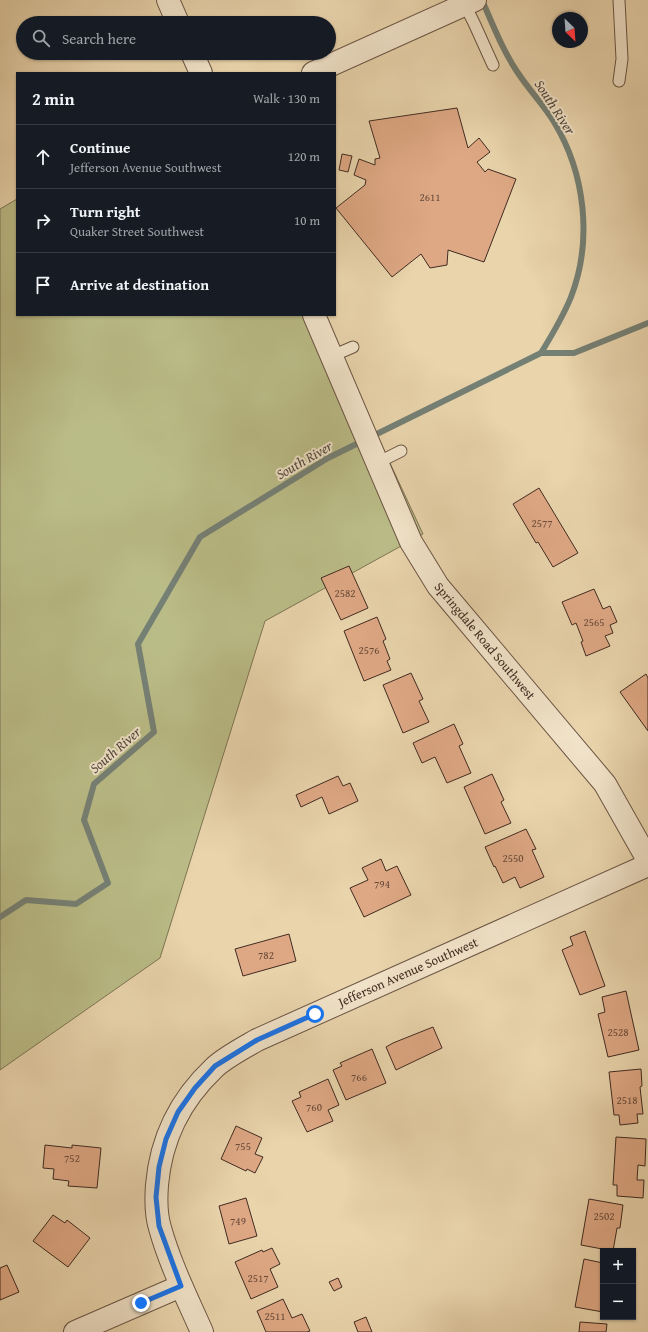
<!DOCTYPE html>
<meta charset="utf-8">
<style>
:root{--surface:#171b24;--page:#20242c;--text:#f1f3f6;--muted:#9ea1a6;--line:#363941}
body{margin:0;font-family:"Gentium Book Plus",serif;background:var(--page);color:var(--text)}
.controls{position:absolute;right:12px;bottom:12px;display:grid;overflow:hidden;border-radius:0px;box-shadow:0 1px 3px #0004}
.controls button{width:36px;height:36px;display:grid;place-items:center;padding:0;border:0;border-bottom:1px solid var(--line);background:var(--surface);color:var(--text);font:20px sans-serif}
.compass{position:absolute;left:552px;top:12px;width:36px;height:36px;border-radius:50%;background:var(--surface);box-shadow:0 1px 3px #0004;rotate:155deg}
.stop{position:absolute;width:12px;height:12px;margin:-9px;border:3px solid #1a73e8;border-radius:50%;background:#fff}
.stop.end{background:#1a73e8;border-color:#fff;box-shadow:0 1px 4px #0008}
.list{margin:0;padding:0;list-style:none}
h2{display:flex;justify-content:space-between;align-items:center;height:52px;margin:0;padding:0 16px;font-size:17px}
h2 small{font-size:13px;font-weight:400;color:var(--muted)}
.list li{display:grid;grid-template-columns:26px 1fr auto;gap:12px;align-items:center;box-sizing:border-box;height:64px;padding:0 16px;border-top:1px solid var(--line)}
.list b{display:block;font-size:15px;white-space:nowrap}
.list p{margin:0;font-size:13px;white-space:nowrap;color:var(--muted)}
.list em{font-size:13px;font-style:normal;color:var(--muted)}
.icon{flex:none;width:22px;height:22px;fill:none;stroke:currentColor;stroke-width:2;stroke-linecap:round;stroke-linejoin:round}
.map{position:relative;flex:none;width:648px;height:1332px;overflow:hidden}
.search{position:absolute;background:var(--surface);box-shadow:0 1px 3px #0004;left:16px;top:16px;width:320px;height:44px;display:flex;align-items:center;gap:10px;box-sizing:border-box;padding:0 14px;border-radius:22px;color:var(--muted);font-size:15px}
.panel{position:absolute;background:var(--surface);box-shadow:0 1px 3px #0004;left:16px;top:72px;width:320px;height:244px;border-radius:0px}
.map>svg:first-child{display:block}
</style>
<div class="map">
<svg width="648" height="1332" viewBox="0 0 648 1332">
<rect width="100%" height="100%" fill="#e9d4ac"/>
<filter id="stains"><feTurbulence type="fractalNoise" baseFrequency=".005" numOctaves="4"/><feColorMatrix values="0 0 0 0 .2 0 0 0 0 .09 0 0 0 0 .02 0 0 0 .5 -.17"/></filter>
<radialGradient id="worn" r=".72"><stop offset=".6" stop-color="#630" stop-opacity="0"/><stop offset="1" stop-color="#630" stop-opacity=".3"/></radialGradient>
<!-- green -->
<polygon fill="#babc87" stroke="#7e7454" points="17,199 17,315 321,315 423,534 265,621 160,958 0,1070 0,209"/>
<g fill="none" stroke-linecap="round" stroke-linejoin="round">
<!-- stream -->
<g stroke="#758075" stroke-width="6">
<polyline points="541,353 574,353 648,323"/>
<path d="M0 917 26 900 76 904 108 883 84 820 94 784 154 732 138 644 200 537 328 458 541 353C552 335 563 317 571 297 593 240 585 173 554 122 544 105 529 90 518 73 503 51 493 25 482 0"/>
</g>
</g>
<!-- building -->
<g fill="#dea884" stroke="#412b21">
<polygon points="457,108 468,148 479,138 490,152 477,162 485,172 488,169 516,179 484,262 448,250 447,265 430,268 421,254 392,277 336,208 365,185 366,180 354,175 359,159 375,165 375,159 380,158 369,121"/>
<polygon points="342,154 352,156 348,172 339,170"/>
<polygon points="539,488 578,553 553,567 538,542 536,543 513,504"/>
<polygon points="349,566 368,608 341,620 321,578"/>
<polygon points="594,589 603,609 610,606 617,622 610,625 613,633 605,636 610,646 586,656 581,642 583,641 576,623 572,625 562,602"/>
<polygon points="377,617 386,639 383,641 390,659 387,661 391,670 364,681 344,631"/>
<polygon points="411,673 423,699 419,701 429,722 403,733 383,685"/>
<polygon points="646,674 648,678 648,731 620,692"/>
<polygon points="454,724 463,744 459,746 471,773 447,783 435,757 422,763 413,743"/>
<polygon points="492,774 504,800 501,802 511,823 485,834 464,787"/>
<polygon points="338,776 343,786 350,783 358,801 329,814 322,797 301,807 296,795"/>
<polygon points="526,829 536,849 532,850 544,877 520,888 515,877 503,883 495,866 494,867 485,847"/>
<polygon points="381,859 386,871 397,866 411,895 364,917 350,888 368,880 362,868"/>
<polygon points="585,931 605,986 580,995 562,950 573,945 570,937"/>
<polygon points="289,934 296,961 243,976 235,949"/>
<polygon points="626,991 639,1050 608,1057 598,1014 605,1012 602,997"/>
<polygon points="433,1027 442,1048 396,1070 386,1047 393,1043"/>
<polygon points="372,1049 386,1083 346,1100 333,1070 342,1066 340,1063"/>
<polygon points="641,1069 642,1086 640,1087 643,1114 637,1114 638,1123 620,1125 619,1115 614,1115 609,1072"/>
<polygon points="328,1079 339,1105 328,1110 333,1121 307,1132 292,1101 301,1097 299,1092"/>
<polygon points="236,1126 262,1138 255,1154 263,1157 255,1173 247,1169 246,1171 221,1159"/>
<polygon points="616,1137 646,1139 645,1166 638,1165 637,1180 644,1180 643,1198 617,1196 617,1185 613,1185"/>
<polygon points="45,1145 72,1148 72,1145 101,1148 97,1188 68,1186 69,1181 53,1179 54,1169 43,1168"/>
<polygon points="246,1198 257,1236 229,1244 219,1206"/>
<polygon points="589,1199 623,1205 620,1228 617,1228 613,1251 581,1245"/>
<polygon points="53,1215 65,1223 67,1220 90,1238 68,1267 33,1241"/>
<polygon points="272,1248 280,1264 270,1269 278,1287 251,1299 235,1262 262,1250 263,1252"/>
<polygon points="584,1259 603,1263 603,1312 575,1307"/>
<polygon points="7,1265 19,1292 0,1300 0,1268"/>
<polygon points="338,1278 342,1287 334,1291 329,1282"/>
<polygon points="283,1299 292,1318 302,1314 310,1331 307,1332 266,1332 257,1311"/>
<polygon points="366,1317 372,1332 358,1332 354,1322"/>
<polygon points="580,1322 607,1324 606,1332 579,1332"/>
</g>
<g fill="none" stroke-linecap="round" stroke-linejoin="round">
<defs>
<g id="service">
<polyline points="619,0 622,59 619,81"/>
<polyline points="465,5 474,23 493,65"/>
<polyline points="332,356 353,347"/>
<polyline points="377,463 401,451"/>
</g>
<g id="minor">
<polyline points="168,0 178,23"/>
<polyline points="192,53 201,73"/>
<polyline points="313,73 475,0"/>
<polyline points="314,315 411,542 438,586 605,784 648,860"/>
<polyline points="75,1332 181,1286"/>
<path d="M202 1332C187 1298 170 1264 160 1228 156 1215 156 1198 157 1185 161 1138 180 1100 214 1068 224 1058 245 1047 257 1040L648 865"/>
</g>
</defs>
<!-- service casing -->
<use href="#service" stroke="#6b5544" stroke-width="13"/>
<!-- minor casing -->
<use href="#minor" stroke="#6b5544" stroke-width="24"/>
<!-- service -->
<use href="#service" stroke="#f1e3c9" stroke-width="11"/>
<!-- minor -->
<use href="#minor" stroke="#f1e3c9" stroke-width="22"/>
</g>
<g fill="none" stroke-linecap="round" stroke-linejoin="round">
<!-- route -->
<polyline stroke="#1a73e8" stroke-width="5" points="141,1303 181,1286 159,1226 156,1197 159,1167 166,1139 178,1112 195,1088 215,1066 257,1040 315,1014"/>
</g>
<g text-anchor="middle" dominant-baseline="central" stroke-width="4" stroke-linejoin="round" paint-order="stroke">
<!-- number labels -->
<g font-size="11" fill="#684a3a">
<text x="430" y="197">2611</text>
<text x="542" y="523">2577</text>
<text x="345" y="593">2582</text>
<text x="594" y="622">2565</text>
<text x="369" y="650">2576</text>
<text x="513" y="858">2550</text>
<text x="382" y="884">794</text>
<text x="266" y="955">782</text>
<text x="618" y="1032">2528</text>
<text x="359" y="1077">766</text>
<text x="627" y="1100">2518</text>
<text x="314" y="1107">760</text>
<text x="243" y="1146">755</text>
<text x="72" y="1158">752</text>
<text x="604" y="1216">2502</text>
<text x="238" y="1221">749</text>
<text x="258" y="1278">2517</text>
<text x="275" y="1316">2511</text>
</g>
<!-- street labels -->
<g font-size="13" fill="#412b21" stroke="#f1e3c9">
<text transform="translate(485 641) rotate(50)">Springdale Road Southwest</text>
<text transform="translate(408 972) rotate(-24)">Jefferson Avenue Southwest</text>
</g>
<!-- water labels -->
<g font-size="14" font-style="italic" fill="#52473d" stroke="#f1e3c9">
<text transform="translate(555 107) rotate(57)">South River</text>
<text transform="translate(304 460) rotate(-30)">South River</text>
<text transform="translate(115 750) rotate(-41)">South River</text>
</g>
</g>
<rect width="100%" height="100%" filter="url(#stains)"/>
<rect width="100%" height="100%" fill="url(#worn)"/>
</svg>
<div class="controls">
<button>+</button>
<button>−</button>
</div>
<svg class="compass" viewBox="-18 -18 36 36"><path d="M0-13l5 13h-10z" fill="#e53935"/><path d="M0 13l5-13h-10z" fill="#9ea1a6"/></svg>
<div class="stop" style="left:315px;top:1014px"></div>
<div class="stop end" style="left:141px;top:1303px"></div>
<div class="search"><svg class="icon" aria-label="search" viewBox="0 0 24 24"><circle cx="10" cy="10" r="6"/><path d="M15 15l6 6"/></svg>Search here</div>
<section class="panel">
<h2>2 min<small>Walk · 130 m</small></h2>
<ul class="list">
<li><svg class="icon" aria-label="ahead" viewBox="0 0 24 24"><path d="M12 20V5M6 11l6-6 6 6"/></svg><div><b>Continue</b><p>Jefferson Avenue Southwest</p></div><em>120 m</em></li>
<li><svg class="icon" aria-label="right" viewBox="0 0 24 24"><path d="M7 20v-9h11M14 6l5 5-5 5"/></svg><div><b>Turn right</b><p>Quaker Street Southwest</p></div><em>10 m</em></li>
<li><svg class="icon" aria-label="arrive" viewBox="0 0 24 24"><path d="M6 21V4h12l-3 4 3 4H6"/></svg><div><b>Arrive at destination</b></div></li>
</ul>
</section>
</div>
